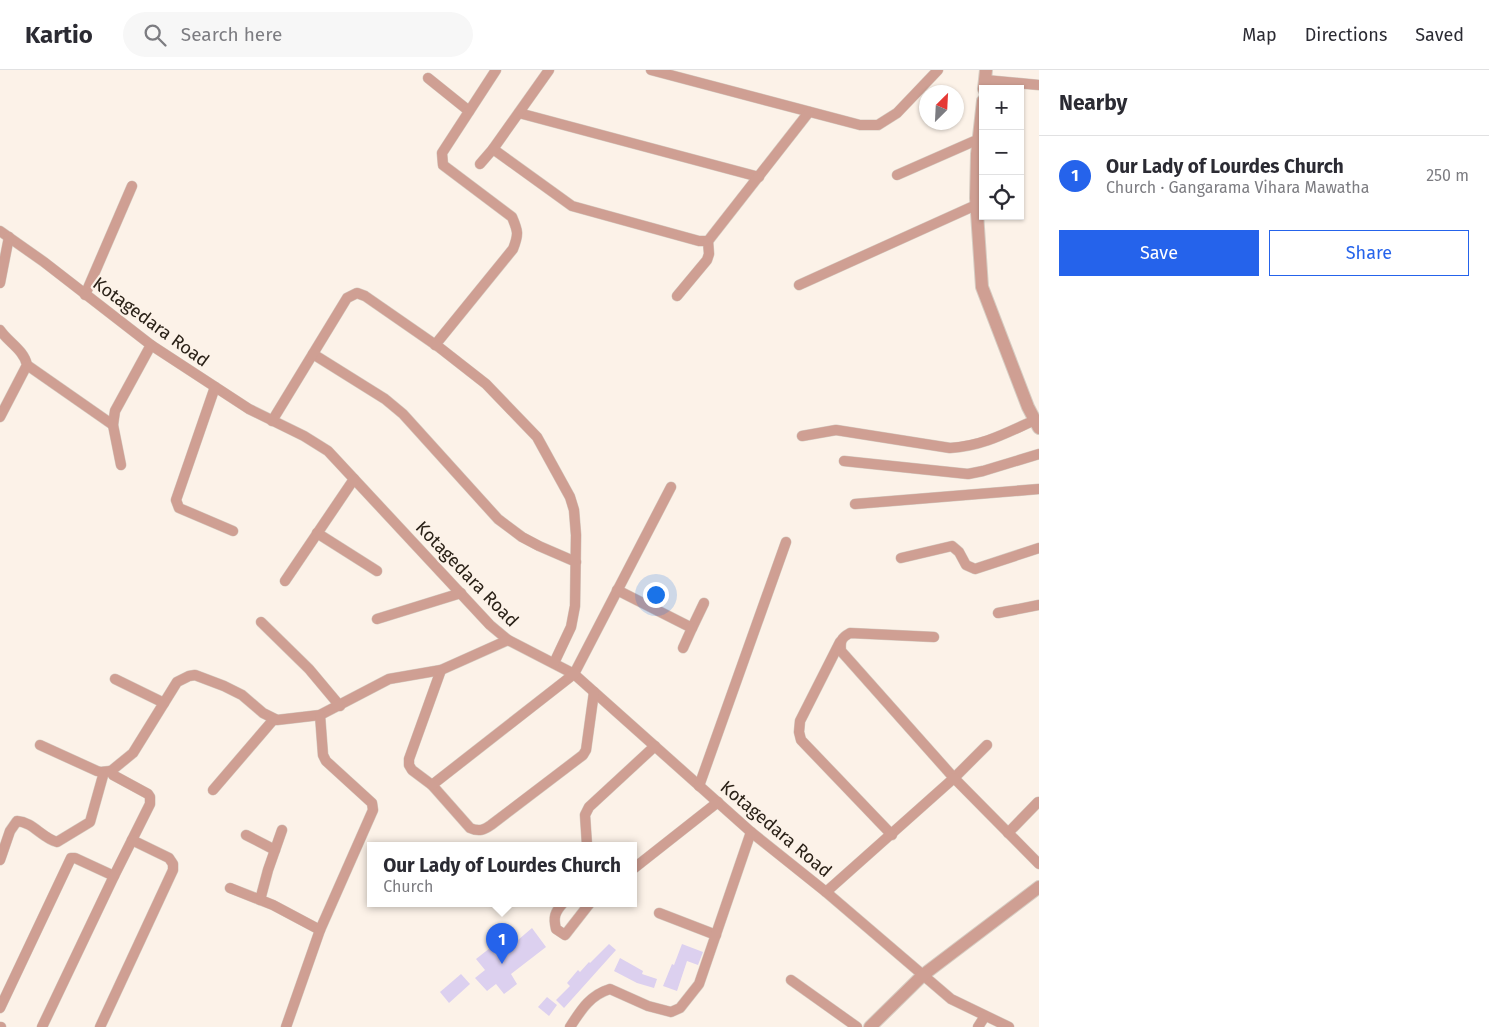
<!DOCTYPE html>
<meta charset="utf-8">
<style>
:root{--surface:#fff;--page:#f7f7f7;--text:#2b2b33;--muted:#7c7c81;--line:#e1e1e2;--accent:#2563eb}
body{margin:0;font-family:"Fira Sans",sans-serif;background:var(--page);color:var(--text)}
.controls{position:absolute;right:15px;top:15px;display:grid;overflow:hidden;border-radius:0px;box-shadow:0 1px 4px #0004}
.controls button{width:45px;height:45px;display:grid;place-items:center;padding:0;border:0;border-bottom:1px solid var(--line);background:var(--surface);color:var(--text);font:25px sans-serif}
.compass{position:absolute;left:919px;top:15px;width:45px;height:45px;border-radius:50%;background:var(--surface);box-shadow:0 1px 4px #0004;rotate:24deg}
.you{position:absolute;left:655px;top:524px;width:18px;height:18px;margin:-12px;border:4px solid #fff;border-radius:50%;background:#1a73e8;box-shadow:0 0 0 8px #1a73e833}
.badge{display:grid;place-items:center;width:32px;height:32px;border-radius:50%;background:var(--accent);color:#fff;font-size:16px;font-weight:700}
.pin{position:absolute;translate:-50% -41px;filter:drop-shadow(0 1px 2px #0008)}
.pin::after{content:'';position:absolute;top:26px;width:18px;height:15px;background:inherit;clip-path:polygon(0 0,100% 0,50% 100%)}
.popup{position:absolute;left:367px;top:772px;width:270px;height:65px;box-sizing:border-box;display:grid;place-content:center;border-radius:0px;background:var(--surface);filter:drop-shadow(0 1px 4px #0005);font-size:16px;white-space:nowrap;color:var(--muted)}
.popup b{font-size:19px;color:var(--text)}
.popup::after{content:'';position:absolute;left:50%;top:100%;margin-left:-10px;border:10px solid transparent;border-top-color:var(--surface)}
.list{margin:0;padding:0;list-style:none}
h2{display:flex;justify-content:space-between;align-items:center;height:65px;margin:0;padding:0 20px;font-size:21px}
h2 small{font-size:16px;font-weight:400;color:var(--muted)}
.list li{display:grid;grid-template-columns:32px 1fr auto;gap:15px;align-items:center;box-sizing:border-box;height:80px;padding:0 20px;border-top:1px solid var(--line)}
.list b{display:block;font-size:19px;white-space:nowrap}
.list p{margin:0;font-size:16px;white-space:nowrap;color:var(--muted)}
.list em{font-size:16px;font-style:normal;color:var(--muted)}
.actions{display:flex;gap:10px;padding:15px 20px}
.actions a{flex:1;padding:11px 0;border:1px solid var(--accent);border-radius:0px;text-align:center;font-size:18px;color:var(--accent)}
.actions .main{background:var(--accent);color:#fff}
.icon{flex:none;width:28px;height:28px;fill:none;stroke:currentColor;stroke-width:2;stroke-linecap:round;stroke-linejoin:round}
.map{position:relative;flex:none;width:1039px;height:957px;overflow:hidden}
header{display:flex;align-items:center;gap:30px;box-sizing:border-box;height:70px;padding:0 25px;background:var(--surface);border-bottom:1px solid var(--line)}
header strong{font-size:24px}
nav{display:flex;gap:28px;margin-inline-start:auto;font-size:18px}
.search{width:350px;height:45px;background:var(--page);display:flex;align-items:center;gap:12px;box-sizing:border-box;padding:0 18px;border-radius:28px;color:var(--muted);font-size:19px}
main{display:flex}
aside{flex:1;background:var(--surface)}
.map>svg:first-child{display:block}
</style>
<header>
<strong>Kartio</strong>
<div class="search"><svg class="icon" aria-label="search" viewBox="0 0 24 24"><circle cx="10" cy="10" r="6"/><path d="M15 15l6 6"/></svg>Search here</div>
<nav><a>Map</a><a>Directions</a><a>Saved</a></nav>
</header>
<main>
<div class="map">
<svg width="1039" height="957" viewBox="0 0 1039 957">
<rect width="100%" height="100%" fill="#fcf2e8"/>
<!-- building -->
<g fill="#dcd0ef">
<polygon points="532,858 546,877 511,904 517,914 504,924 496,914 487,921 475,908 485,900 476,889 490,878 498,887"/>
<polygon points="609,874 616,880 564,938 556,930 570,916 567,913 578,900 580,902 589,892 590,893"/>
<polygon points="682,874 703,882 698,895 687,891 677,921 663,916 672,894 674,895"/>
<polygon points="620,888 643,901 642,904 657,909 654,918 637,913 614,901"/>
<polygon points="461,904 470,914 449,933 440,922"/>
<polygon points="547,927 557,935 549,946 538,937"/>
</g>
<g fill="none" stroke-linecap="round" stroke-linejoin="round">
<defs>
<g id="minor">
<polyline points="651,0 860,55 878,55 897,43 938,0"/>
<polyline points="428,8 469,41"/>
<polyline points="985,10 1039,15"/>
<polyline points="519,43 759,107"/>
<polyline points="493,79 572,136 699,171 708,171 809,42"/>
<polyline points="480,94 493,79 549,0"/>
<polyline points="897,105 979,69"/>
<polyline points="0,161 44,192 151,275 249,339 304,366 328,381 490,555 508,570 574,604 751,762 826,822 951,929 1009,957"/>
<polyline points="0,213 9,167"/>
<polyline points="799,215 976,135"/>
<polyline points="85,225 132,116"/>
<polyline points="677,226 707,190 709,184 708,171"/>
<path d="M0 260C8 272 24 280 27 295L0 347"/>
<path d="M435 275 513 179C519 164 518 161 512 147L443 95 442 83 496 0"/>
<polyline points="313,284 385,329 403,344 498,449 522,467 539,476 576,492"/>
<polyline points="27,295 113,355"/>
<polyline points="215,317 176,430 179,438 233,461"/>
<polyline points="272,351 347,228 357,223 365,226 440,278 486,314 537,367 570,427 574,440 576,465 575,536 571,557 554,593"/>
<path d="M802 366 836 360 950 378C983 376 1006 363 1035 350"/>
<polyline points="844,391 968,404 983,401 1039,384"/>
<polyline points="121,395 113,355 115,341 151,275"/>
<polyline points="855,434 1039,419"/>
<polyline points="317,463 377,501"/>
<polyline points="901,488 952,476 959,482 966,495 975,499 1039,478"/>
<polyline points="285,511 354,409"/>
<polyline points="617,520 692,558 704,533"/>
<polyline points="998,543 1039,535"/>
<polyline points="377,549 461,523"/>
<polyline points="261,552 309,599 340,636"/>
<path d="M934 567 850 563C841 568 840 571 841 581L954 708 987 675"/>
<polyline points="840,572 800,651 799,662 801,670 892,765"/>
<polyline points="683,578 692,558"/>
<path d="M441 600 409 689V695L412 700 432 715 470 758C479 762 484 760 491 755L583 685 586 680 594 622"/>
<polyline points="115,609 164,633"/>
<polyline points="40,675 97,701 101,702 110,701"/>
<polyline points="432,715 574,604 671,417"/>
<polyline points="699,716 786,472"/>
<polyline points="213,720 274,649"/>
<polyline points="1008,763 1038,732"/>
<polyline points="246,765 275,780"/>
<polyline points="587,775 585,745 589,737 655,676"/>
<path d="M0 790 10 761 17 751C33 752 42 768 57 772L90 752 104 702"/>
<polyline points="633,799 718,732"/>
<polyline points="230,818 273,835 320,860"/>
<polyline points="826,822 954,708 1039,794"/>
<polyline points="260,830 268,800 282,760"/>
<path d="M563 833C555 842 553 847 556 859L565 865 590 833"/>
<polyline points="659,843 716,865"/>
<polyline points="791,910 857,957"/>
<polyline points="0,938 71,788 75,788 114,806"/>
<polyline points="0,957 1,957"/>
<polyline points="42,957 114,806 150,734 150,727 148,724 113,705 111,701 133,683 177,612 189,606 195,605 224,616 242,625 263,643 277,650 320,645 389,609 441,600 508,570"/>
<polyline points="100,957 173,800 173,794 169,788 132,770"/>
<polyline points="286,957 320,860 373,740 372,733 326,691 323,685 320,645"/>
<path d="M570 957C581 940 590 925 610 919L648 936 671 942 680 938 699 914 751 762"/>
<polyline points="978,957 985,946"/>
</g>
<g id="tertiary">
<polyline points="984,19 986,0"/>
<polyline points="983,31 977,84 976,128 982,217 1028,337 1039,358"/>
<polyline points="870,957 923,905 1039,817"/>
</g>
</defs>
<!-- minor casing -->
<use href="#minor" stroke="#d6ccc2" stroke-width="11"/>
<!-- tertiary casing -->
<use href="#tertiary" stroke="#d6ccc2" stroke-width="14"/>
<!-- minor -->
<use href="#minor" stroke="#cf9f93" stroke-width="10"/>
<!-- tertiary -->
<use href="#tertiary" stroke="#cf9f93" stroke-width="12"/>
</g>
<g text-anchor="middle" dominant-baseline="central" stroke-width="4.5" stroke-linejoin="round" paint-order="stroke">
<!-- street labels -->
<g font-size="18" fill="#2a2117" stroke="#fcf2e8">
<text transform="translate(151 252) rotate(36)">Kotagedara Road</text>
<text transform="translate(467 504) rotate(46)">Kotagedara Road</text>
<text transform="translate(776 759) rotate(40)">Kotagedara Road</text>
</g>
</g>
</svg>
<div class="controls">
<button>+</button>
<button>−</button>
<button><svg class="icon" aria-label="locate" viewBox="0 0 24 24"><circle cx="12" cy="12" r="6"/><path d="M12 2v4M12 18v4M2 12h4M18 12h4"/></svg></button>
</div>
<svg class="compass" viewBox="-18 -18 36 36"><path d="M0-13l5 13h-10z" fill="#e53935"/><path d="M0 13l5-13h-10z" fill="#7c7c81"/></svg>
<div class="you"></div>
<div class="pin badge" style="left:502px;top:894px">1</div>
<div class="popup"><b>Our Lady of Lourdes Church</b>Church</div>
</div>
<aside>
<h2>Nearby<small></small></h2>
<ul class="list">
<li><span class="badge">1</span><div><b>Our Lady of Lourdes Church</b><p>Church · Gangarama Vihara Mawatha</p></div><em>250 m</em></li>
</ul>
<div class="actions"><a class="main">Save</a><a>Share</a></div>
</aside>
</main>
